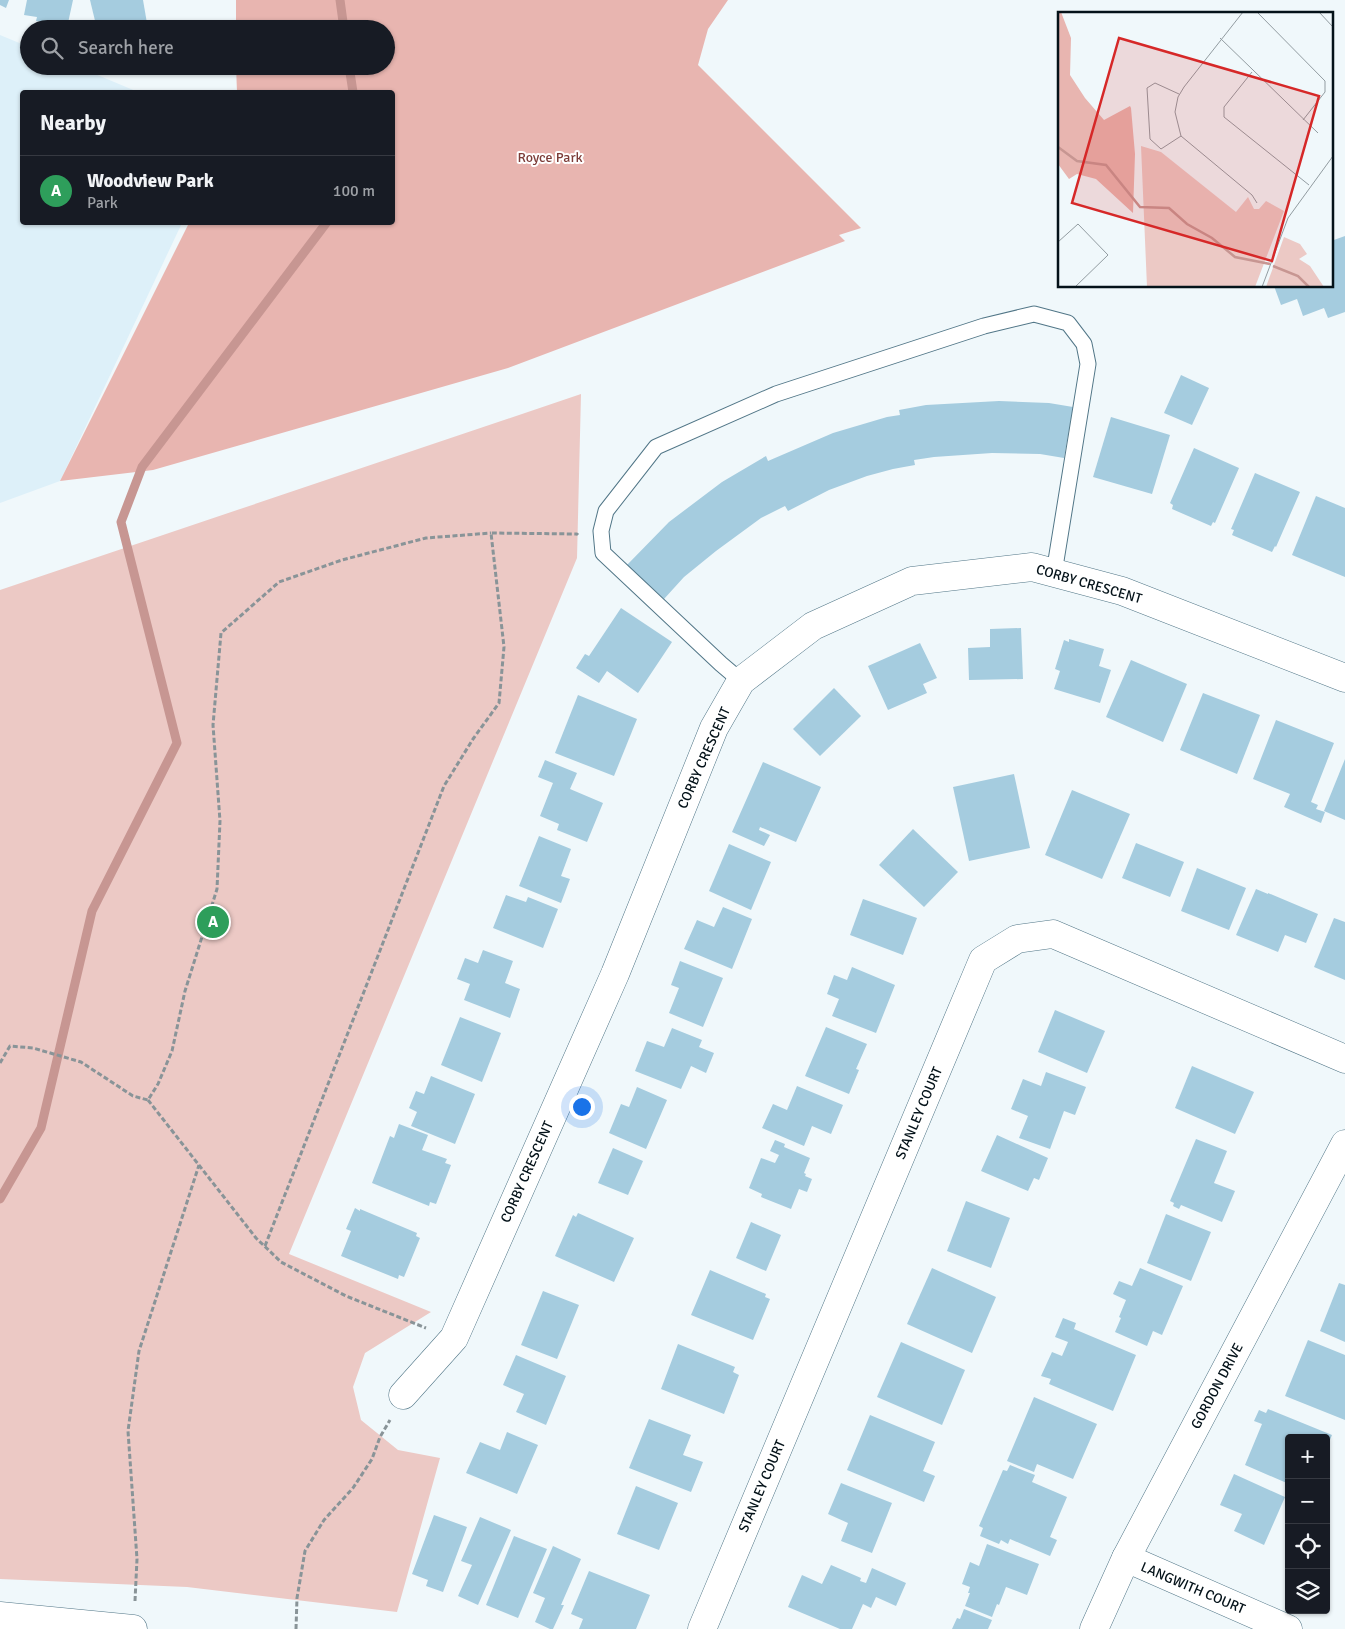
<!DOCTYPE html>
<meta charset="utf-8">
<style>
:root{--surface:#171b24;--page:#20242c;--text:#f1f3f6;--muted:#9ea1a6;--line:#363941;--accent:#d08e96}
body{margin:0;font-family:Signika,sans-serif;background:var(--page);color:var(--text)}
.controls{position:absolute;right:15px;bottom:15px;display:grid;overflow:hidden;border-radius:5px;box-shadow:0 1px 4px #0004}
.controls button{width:45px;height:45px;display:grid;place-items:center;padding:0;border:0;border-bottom:1px solid var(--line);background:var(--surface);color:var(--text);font:25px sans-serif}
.you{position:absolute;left:581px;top:1106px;width:18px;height:18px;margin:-12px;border:4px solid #fff;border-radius:50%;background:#1a73e8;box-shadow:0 0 0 8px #1a73e833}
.badge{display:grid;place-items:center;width:32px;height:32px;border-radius:50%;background:var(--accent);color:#fff;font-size:16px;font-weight:700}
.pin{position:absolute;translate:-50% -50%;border:2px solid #fff;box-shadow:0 1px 5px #0006}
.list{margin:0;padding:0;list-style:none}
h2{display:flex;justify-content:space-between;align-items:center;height:65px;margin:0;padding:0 20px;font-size:21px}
h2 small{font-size:16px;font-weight:400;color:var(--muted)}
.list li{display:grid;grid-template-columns:32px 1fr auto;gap:15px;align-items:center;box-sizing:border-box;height:70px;padding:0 20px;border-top:1px solid var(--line)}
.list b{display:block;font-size:19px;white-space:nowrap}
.list p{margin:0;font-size:16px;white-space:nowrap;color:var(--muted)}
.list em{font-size:16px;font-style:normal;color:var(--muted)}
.icon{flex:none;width:28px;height:28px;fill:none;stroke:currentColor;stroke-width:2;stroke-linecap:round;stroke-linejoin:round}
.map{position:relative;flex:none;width:1345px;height:1629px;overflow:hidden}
.search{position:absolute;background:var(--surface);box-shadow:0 1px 4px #0004;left:20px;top:20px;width:375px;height:55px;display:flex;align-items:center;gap:12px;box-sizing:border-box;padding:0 18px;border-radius:28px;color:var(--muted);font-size:19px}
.panel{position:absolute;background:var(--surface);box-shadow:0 1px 4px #0004;left:20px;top:90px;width:375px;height:135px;border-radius:5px}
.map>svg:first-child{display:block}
</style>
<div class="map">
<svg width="1345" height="1629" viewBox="0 0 1345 1629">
<rect width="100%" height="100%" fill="#f0f8fb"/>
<!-- built -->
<polygon fill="#ddf0f9" points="0,35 29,47 29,66 76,66 138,92 22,92 22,222 182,223 60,481 0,503"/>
<!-- green -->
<polygon fill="#ecc9c5" points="581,394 577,558 289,1254 431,1312 365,1353 353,1387 361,1420 398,1450 440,1458 397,1612 187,1587 0,1579 0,590"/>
<!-- forest -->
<polygon fill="#e8b5b0" points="236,0 728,0 708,29 698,65 861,228 839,235 845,241 508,368 153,470 60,481 189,223 392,222 392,92 237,92 236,66 386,66 386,29 236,29"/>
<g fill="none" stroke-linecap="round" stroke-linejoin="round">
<!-- stream -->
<g stroke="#c79692" stroke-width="9">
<polyline points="340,0 344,29"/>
<polyline points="349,66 353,92"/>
<polyline points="0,1199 41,1128 92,911 177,743 121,522 142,467 327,222"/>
</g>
</g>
<!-- building -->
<g fill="#a5ccdf">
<polygon points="0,0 9,0 6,8 0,5"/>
<polygon points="27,0 73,0 68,23 54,21 53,24 36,21 37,17 24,15"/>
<polygon points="90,0 143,0 148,29 97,29"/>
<polygon points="1345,236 1345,312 1328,318 1324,308 1303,316 1297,299 1281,305 1274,286 1331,286 1331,241"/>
<polygon points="1181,375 1209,388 1192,425 1164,413"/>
<polygon points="999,401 1049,403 1073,407 1064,458 1040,454 992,453 934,457 914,460 915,465 893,469 867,476 829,490 788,511 785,506 761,518 716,551 684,577 664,599 627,565 669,522 722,482 766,456 768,461 833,433 887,417 900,415 899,410 926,405"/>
<polygon points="1111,417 1170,435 1152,494 1093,477"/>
<polygon points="1194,448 1239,468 1215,523 1213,522 1211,526 1172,509 1173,505 1170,503"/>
<polygon points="1255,473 1300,492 1276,547 1275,546 1272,552 1232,535 1234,530 1231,529"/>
<polygon points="1316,496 1345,508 1345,577 1292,555"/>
<polygon points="621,608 672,642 638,693 607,671 599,683 576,668 585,654 589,656"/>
<polygon points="1021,628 1023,679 969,680 968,648 990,647 990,629"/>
<polygon points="1069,639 1104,649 1099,666 1111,670 1100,703 1054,689 1060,671 1055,669 1064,640 1069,642"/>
<polygon points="920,643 937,678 923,684 927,693 888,710 868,666"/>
<polygon points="1131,660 1187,684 1163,742 1106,717"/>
<polygon points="834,688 861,716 820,756 793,729"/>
<polygon points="1203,693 1260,715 1237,774 1180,750"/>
<polygon points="578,695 637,719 614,776 555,753"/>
<polygon points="1276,720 1334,743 1311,802 1318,805 1316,809 1325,812 1321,823 1284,807 1290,794 1253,779"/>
<polygon points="1345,759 1345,820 1324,811"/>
<polygon points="545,760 577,773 570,789 603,803 587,842 557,830 559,824 540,816 553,783 538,777"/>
<polygon points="763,762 821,787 796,842 760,827 759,830 770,835 764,846 732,832"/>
<polygon points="1014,774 1030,848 969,861 953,787"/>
<polygon points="1072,790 1130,814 1102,879 1045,855"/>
<polygon points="913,829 958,872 924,907 879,865"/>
<polygon points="539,836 571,849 561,876 570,879 561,903 519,886"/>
<polygon points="1136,843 1184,862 1170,897 1122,878"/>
<polygon points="729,844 771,862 751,910 709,891"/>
<polygon points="1197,868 1246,888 1229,930 1181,911"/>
<polygon points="1256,889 1268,894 1268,893 1318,914 1306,943 1285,935 1278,952 1236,935"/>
<polygon points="506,895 526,902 528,897 558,909 543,948 493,928"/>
<polygon points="863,899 917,918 903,955 850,935"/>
<polygon points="723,907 752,919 732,969 684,949 697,920 714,927"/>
<polygon points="1334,918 1345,922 1345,980 1314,967"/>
<polygon points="483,950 513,961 505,983 520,989 510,1018 464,1000 470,984 457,979 465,958 478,963"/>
<polygon points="680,961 723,978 703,1027 669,1013 679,988 671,985"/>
<polygon points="852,967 895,985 876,1033 832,1016 839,999 827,994 834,975 847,980"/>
<polygon points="1055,1010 1105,1031 1087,1073 1038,1052"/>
<polygon points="460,1017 501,1033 482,1082 441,1065"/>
<polygon points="826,1027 867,1044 856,1069 859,1070 849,1094 805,1076"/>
<polygon points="672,1028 702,1040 699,1047 714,1053 706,1073 691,1066 681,1089 635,1071 647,1041 664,1047"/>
<polygon points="1192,1066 1254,1092 1235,1134 1175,1108"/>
<polygon points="1046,1072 1086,1087 1075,1115 1064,1111 1050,1149 1019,1138 1028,1116 1011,1109 1023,1079 1041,1086"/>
<polygon points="431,1076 475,1094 455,1144 411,1126 417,1112 409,1108 416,1091 424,1094"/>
<polygon points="797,1086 843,1105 831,1134 812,1126 804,1146 762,1128 773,1104 787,1110"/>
<polygon points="637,1087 667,1100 646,1149 609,1133 621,1104 629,1107"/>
<polygon points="399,1124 428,1135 422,1150 447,1159 445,1163 451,1165 436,1204 430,1202 429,1206 372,1183 390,1136 394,1138"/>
<polygon points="997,1135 1048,1158 1039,1180 1034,1178 1028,1191 981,1171"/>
<polygon points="1196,1139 1227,1151 1214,1183 1235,1191 1222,1222 1181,1205 1179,1209 1173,1206 1174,1203 1170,1201"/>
<polygon points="775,1140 785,1144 784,1147 810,1158 804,1173 806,1174 805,1176 812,1179 807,1192 799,1189 791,1209 761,1197 762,1194 749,1188 761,1158 775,1163 779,1155 770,1151"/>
<polygon points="613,1148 643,1161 628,1195 598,1183"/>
<polygon points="966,1201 1010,1218 991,1268 947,1251"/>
<polygon points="355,1208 360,1211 360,1209 417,1233 416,1236 420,1238 404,1277 399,1275 398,1279 341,1256 351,1231 346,1229"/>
<polygon points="578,1213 634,1238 614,1282 555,1256 573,1215 576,1217"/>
<polygon points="1166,1214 1211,1232 1191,1281 1147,1263"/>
<polygon points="751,1222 781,1235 766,1271 736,1258"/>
<polygon points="932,1268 996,1297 972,1353 907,1324"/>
<polygon points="1140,1268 1183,1286 1162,1335 1153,1331 1147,1346 1115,1332 1121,1318 1119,1317 1126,1300 1113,1294 1119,1281 1132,1286"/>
<polygon points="710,1270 766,1294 765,1297 770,1299 753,1340 691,1315"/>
<polygon points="1339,1283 1345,1285 1345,1342 1320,1331"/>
<polygon points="543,1291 579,1305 557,1359 521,1345"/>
<polygon points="1063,1318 1076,1323 1074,1329 1136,1355 1113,1411 1049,1384 1051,1379 1041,1376 1052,1352 1062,1356 1068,1342 1055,1337"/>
<polygon points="1308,1340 1345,1355 1345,1420 1285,1396"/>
<polygon points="901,1342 965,1370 942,1425 877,1397"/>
<polygon points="678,1344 735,1367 733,1372 739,1375 724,1414 661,1389"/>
<polygon points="516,1355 566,1376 546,1425 516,1412 524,1394 503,1385"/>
<polygon points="1034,1397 1097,1424 1073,1479 1037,1464 1034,1472 1007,1461"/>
<polygon points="1268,1409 1332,1435 1326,1449 1326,1438 1289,1438 1289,1484 1245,1465 1262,1424 1254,1421 1259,1410 1266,1413"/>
<polygon points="870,1415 935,1442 923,1471 935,1476 924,1502 847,1470"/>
<polygon points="649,1419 691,1435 683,1455 703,1462 691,1492 629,1468"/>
<polygon points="507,1432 538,1445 517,1494 466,1473 480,1442 500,1450"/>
<polygon points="1010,1465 1035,1475 1032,1482 1067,1497 1050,1537 1057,1540 1050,1556 1010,1539 1008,1544 1001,1540 999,1544 980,1536 983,1528 979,1526 1003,1470 1007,1471"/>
<polygon points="1234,1474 1285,1497 1264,1545 1234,1531 1242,1514 1220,1505"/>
<polygon points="841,1483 892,1503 872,1553 841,1541 848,1523 828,1514"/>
<polygon points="636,1486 678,1503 659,1550 617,1534"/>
<polygon points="434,1515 467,1527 443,1592 426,1586 428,1580 412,1574"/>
<polygon points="480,1517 511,1530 478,1605 458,1596 472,1565 461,1561"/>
<polygon points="514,1536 547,1549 518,1618 486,1605"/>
<polygon points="987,1544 1039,1564 1027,1595 1006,1587 999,1605 997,1604 992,1617 965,1606 970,1593 968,1593 970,1587 962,1584 970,1562 979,1566"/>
<polygon points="553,1546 581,1559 561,1605 564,1605 553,1629 550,1629 535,1622 545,1598 533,1593"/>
<polygon points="831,1565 861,1578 860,1581 866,1583 872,1568 906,1583 896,1606 876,1597 871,1608 863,1604 852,1629 840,1629 788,1607 802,1575 822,1584"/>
<polygon points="589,1571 650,1595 636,1629 579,1629 583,1619 571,1614"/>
<polygon points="964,1609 992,1620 988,1629 952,1629 957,1618 960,1619"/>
</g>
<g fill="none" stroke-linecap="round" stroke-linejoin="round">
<defs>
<polyline id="service" points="741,681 721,664 603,553 601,531 606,511 656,447 776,394 984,326 1034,314 1068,323 1084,344 1088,364 1054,573"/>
<g id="minor">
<polyline points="403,1395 454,1338 615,974 714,728 741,681 813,626 912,581 1032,567 1122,591 1345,678"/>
<polyline points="1126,1558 1288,1629"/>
<polyline points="0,1616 133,1629"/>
<polyline points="702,1629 983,960 1017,939 1053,934 1345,1059"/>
<polyline points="1094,1629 1126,1558 1345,1144"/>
</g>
</defs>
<!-- service casing -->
<use href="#service" stroke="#517687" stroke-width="17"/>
<!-- minor casing -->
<use href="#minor" stroke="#517687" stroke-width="29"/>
<!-- path -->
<g stroke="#899498" stroke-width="3" stroke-dasharray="5 2.5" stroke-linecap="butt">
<polyline points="0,1063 10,1046 33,1048 81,1062 133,1096 148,1100 158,1084 172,1051 185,991 217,889 220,821 213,725 221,633 279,582 342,560 426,538 491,533"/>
<polyline points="148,1100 256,1238 281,1262 346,1296 426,1328"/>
<polyline points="265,1246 444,786 473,739 499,703 504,647 491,533 577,534 578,535"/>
<polyline points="135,1601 137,1559 128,1431 139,1351 199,1165"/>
<polyline points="296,1629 297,1598 305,1551 324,1520 353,1488 372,1459 380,1437 390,1420"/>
</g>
<!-- service -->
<use href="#service" stroke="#fff" stroke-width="15"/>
<!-- minor -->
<use href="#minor" stroke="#fff" stroke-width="28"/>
</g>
<g text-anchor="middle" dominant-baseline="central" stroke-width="4" stroke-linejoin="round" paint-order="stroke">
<!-- park labels -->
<g font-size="14" fill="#7c3c38" stroke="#fff">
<text x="550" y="157">Royce Park</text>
</g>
<!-- street labels -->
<g font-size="14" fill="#041219" stroke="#fff">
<text transform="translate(1089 584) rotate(16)">CORBY CRESCENT</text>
<text transform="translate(704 758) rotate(-66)">CORBY CRESCENT</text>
<text transform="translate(919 1113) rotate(-67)">STANLEY COURT</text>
<text transform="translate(527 1172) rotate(-66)">CORBY CRESCENT</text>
<text transform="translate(1217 1386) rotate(-62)">GORDON DRIVE</text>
<text transform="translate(762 1486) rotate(-67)">STANLEY COURT</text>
<text transform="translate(1193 1588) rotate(23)">LANGWITH COURT</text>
</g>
</g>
<!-- overview -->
<g transform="translate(1058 12)">
<rect width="275" height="275" fill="#f0f8fb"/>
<path d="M83 134 103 140 178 200 190 185 196 197H201L208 189 226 199 197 275H89ZM226 225 242 232 249 242 241 247 252 254 266 275H208Z" fill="#ecc9c5"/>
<path d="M0 0H3L13 26 12 63 27 86 46 108 72 94 73 96 77 142 75 201 38 167 19 162 11 167 0 152Z" fill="#e8b5b0"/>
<path fill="none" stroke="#c79692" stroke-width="2.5" d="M0 135 19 149 48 153 82 195 111 196 129 212 154 226 177 245 212 252M215 254 240 264 251 275"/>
<path fill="none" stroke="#929ca1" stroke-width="1" d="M185 0 126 75 120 85 117 100 123 124 194 183 199 191M199 0 267 69V80L245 108M261 0 275 15M162 26 260 121M194 60 166 95V105L251 173M121 82 97 71 89 76 92 127 103 137 123 124M0 230 20 212 50 243 17 275M204 275 230 206 275 144"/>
<path fill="#d62828" fill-opacity="0.15" stroke="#d62828" stroke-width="2.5" d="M61 26 261 84 214 249 14 191Z"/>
<rect width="275" height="275" fill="none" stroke="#041219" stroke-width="2.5"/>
</g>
</svg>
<div class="controls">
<button>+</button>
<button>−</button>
<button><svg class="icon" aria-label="locate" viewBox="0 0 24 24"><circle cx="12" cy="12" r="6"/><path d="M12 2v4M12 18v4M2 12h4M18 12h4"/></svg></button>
<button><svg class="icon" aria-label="layers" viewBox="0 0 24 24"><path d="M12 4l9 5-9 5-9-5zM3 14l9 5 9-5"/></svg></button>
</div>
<div class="you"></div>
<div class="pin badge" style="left:213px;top:922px;background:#2e9e5b">A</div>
<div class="search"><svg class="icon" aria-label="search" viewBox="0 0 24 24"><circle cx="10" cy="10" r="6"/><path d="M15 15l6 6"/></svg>Search here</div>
<section class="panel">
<h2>Nearby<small></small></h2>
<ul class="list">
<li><span class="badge" style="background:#2e9e5b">A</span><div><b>Woodview Park</b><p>Park</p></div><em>100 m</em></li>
</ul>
</section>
</div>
